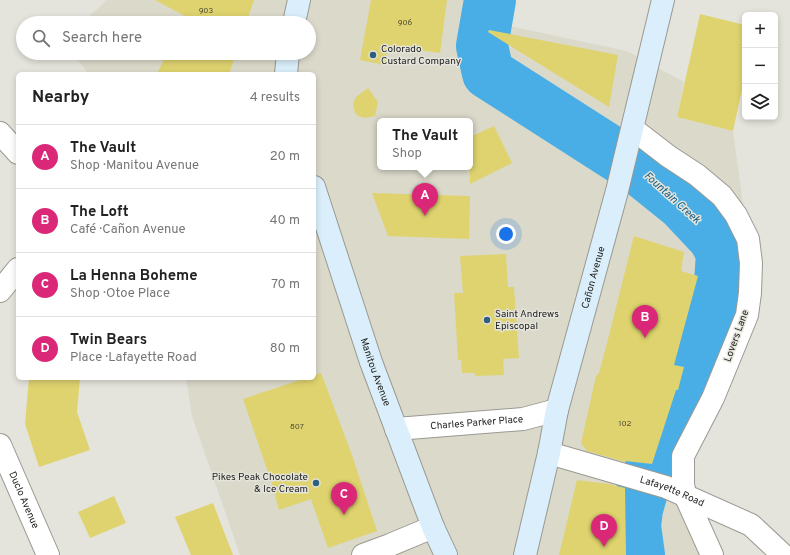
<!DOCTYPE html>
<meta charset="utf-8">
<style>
:root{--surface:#fff;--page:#f2f2f2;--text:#222;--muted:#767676;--line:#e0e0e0;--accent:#db2777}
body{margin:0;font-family:Overpass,sans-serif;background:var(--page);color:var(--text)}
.controls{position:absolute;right:12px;top:12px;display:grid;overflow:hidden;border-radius:6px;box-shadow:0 2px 6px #0003}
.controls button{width:36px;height:36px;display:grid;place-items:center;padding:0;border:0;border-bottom:1px solid var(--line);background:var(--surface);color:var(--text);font:20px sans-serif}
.you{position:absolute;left:506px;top:234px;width:14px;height:14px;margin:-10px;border:3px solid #fff;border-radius:50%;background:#1a73e8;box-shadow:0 0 0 6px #1a73e833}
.badge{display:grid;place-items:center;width:26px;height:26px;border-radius:50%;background:var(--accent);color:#fff;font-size:13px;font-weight:700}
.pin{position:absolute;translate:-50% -33px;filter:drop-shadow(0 1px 2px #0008)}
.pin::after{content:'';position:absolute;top:21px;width:14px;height:12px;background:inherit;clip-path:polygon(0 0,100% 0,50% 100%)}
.popup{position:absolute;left:377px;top:118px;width:96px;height:52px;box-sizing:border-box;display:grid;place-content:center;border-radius:6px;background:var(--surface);filter:drop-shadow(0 1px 3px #0005);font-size:13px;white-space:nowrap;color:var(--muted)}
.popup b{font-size:15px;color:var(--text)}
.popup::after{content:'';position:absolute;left:50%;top:100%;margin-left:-8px;border:8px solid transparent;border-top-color:var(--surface)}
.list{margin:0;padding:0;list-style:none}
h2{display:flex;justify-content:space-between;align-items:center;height:52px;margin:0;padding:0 16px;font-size:17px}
h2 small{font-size:13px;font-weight:400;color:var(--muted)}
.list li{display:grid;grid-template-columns:26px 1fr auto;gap:12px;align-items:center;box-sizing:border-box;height:64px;padding:0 16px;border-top:1px solid var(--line)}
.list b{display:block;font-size:15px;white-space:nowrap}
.list p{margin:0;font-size:13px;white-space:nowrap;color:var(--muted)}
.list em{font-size:13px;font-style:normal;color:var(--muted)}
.icon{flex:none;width:22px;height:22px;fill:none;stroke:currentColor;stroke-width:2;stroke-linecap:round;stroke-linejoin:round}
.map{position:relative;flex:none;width:790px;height:555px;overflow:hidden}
.search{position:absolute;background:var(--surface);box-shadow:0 2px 6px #0003;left:16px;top:16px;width:300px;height:44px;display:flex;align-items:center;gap:10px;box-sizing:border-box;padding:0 14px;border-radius:22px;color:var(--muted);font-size:15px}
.panel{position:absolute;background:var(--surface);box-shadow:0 2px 6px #0003;left:16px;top:72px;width:300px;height:308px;border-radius:6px}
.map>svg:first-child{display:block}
</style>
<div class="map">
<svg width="790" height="555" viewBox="0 0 790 555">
<rect width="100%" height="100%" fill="#e5e4dc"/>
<!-- built -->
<path fill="#dad9ca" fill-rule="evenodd" d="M107 0H506L504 25 627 51 684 82 677 117 733 131 751 263 747 315 683 456 712 555H240L192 416 186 378H314V74H89L72 53H309V23H82ZM380 121H470V167H380Z"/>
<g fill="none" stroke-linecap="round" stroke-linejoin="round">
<!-- river -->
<polyline stroke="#49aee6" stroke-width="52" points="490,0 482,46 488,73 641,171 682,204 714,238 722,253 720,283 710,322 694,373 681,409 645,481 637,509 635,526 639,555"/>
</g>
<!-- building -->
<g fill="#dfd36f">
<polygon points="155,0 254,0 246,23 182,23 185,16"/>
<polygon points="371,0 447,0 440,53 389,46 385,65 360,60"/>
<polygon points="700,14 745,25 745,75 733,131 677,117"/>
<polygon points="489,30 618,55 609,107 488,32"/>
<polygon points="167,53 236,53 229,74 157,74"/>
<polygon points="368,88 378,102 375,116 365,118 358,116 355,113 353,105 354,101 356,97"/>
<polygon points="494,126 512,163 470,184 470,137"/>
<polygon points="372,193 470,196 469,239 388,236"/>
<polygon points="634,236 684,252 681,271 698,276 674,365 684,367 678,390 676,390 652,464 625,461 625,462 587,451 581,443 596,376 599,373 607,343"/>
<polygon points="506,254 508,287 514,287 519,358 503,359 504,375 475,376 475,373 462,373 461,360 458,360 454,293 463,293 460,256"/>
<polygon points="321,373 352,455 377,531 328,548 311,499 279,510 272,484 243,399 306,378 314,378 314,375"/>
<polygon points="29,378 80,378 77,412 90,450 39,467 25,424"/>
<polygon points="577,480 609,484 625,488 626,555 559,555"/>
<polygon points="114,496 126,523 90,538 78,512"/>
<polygon points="213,503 233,555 191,555 175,517"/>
</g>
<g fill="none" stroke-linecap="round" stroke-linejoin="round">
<defs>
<g id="street">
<polyline points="633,129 668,156 697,175 722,196 736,215 748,239 751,263 750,293 747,315 713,398 683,456 683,484 685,495 712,555"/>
<polyline points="0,133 18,153"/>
<polyline points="0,291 18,269"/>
<path id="s1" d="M396 429 523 419 557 410"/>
<path id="s2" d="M0 445 48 555"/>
<path id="s3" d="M549 453 666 487 751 525 783 555"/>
<polyline points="363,555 390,545 433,527"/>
</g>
<g id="secondary">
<polyline points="294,23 299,0"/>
<polyline points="286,74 288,53"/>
<path id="s4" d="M314 187 371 362 433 527 446 555"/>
<path id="s5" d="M525 555 549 453 557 410 617 191 663 0"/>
</g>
</defs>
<!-- street casing -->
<use href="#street" stroke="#9a9992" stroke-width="24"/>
<!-- secondary casing -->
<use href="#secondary" stroke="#9a9992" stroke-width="24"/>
<!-- street -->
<use href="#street" stroke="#fff" stroke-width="22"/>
<!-- secondary -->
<use href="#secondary" stroke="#daeffb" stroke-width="22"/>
</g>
<!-- markers -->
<g fill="#2e607d" stroke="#e5e4dc" stroke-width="1.5">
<circle cx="373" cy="55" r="4"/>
<circle cx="487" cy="320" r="4"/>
<circle cx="316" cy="483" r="4"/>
</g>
<g text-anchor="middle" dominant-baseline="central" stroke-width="3" stroke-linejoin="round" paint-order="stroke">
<!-- number labels -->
<g font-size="8" fill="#524f34">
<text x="206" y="11">903</text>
<text x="405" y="23">906</text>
<text x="625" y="424">102</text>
<text x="297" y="427">807</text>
</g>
<!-- poi labels -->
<g font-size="10" fill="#232320" stroke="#e5e4dc" text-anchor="start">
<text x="381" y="49">Colorado<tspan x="381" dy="12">Custard Company</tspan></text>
<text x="495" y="314">Saint Andrews<tspan x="495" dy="12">Episcopal</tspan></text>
<text x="308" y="477" text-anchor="end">Pikes Peak Chocolate<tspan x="308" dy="12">&amp; Ice Cream</tspan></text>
</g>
<!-- street labels -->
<g font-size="10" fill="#232320" stroke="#e5e4dc">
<text stroke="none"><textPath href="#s5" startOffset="286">Cañon Avenue</textPath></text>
<text transform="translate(737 336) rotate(-70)">Lovers Lane</text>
<text stroke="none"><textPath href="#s4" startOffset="195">Manitou Avenue</textPath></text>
<text stroke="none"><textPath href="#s1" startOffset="81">Charles Parker Place</textPath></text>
<text stroke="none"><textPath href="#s3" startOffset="129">Lafayette Road</textPath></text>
<text stroke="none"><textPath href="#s2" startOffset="60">Duclo Avenue</textPath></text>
</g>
<!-- water labels -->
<g font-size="11" font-style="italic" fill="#115d83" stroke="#e5e4dc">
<text transform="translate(672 198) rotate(42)">Fountain Creek</text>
</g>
</g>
</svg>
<div class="controls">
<button>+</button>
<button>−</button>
<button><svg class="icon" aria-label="layers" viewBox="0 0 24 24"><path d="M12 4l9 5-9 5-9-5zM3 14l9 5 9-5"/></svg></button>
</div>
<div class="you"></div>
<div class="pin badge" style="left:425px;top:216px">A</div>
<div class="popup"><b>The Vault</b>Shop</div>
<div class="pin badge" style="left:645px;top:338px">B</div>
<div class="pin badge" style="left:344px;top:515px">C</div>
<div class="pin badge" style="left:604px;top:547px">D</div>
<div class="search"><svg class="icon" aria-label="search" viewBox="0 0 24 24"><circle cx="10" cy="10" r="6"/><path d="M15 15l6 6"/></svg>Search here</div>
<section class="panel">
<h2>Nearby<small>4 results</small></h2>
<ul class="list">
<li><span class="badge">A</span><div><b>The Vault</b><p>Shop · Manitou Avenue</p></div><em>20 m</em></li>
<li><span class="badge">B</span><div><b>The Loft</b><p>Café · Cañon Avenue</p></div><em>40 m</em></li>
<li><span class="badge">C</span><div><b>La Henna Boheme</b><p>Shop · Otoe Place</p></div><em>70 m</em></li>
<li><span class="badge">D</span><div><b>Twin Bears</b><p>Place · Lafayette Road</p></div><em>80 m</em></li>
</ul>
</section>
</div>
